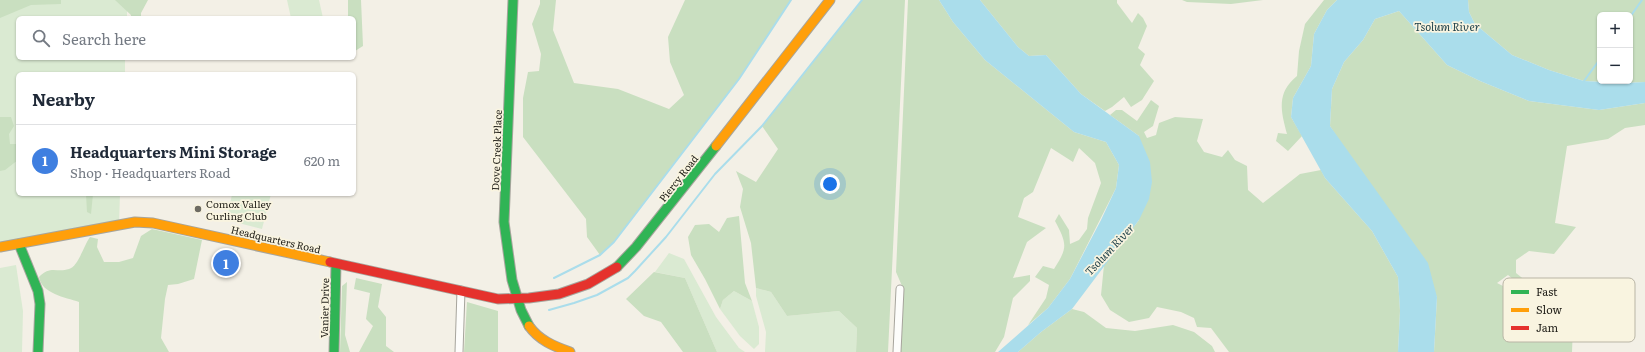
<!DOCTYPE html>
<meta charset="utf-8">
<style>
:root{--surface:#fff;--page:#f2f2f3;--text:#1f2937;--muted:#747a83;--line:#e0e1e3;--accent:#0b8043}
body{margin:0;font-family:Literata,serif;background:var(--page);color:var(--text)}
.controls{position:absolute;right:12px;top:12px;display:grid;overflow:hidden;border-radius:6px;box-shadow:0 1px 3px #0004}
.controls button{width:36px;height:36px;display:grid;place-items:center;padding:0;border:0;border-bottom:1px solid var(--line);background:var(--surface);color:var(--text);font:20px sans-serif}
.you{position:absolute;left:830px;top:184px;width:14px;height:14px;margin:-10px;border:3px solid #fff;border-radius:50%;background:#1a73e8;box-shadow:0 0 0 6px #1a73e833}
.badge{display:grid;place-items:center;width:26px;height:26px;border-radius:50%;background:var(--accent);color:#fff;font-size:13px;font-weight:700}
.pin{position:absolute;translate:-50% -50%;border:2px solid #fff;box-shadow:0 1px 4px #0006}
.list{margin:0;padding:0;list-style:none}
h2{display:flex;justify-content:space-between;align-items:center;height:52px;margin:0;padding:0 16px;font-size:17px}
h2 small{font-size:13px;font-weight:400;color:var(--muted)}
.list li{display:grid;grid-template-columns:26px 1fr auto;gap:12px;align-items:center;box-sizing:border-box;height:72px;padding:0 16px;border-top:1px solid var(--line)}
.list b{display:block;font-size:15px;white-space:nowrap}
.list p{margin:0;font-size:13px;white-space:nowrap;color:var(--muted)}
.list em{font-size:13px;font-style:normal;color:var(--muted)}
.icon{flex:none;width:22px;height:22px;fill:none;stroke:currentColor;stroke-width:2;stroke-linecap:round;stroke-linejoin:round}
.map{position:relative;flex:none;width:1645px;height:352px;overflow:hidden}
.search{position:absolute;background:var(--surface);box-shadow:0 1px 3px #0004;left:16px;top:16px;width:340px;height:44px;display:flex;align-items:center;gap:10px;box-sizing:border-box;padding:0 14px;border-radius:6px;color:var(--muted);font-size:15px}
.panel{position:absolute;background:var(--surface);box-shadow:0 1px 3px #0004;left:16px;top:72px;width:340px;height:124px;border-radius:6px}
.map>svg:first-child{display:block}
</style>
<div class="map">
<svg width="1645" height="352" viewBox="0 0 1645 352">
<rect width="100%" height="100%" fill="#f3f0e6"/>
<!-- green -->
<g fill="#daead2">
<polygon points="0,0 127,0 127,18 18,18 18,58 125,58 125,74 18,74 18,194 120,194 119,224 0,247"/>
<polygon points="287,0 319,0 323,18 291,18"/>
<polygon points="232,194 271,194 262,229 227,220"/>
<polygon points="669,253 684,259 716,317 739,348 745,352 717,352 685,278 655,272"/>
<polygon points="16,265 23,311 22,352 0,352 0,268"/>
<polygon points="756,288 771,292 787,316 839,311 857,328 856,352 765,352 766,332 756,296"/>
<polygon points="734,291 752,301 759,327 759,344 754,349 740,336 720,309 723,300"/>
</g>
<!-- forest -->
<g fill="#c9dfc0" fill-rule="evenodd">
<polygon points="0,0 61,0 61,4 31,5 0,18"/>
<polygon points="115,0 148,0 141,13 141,18 131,18 131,15"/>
<polygon points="348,0 361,0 363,46 355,51 354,18 348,18"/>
<polygon points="540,0 556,0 553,30 574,83 618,89 669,109 684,95 670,62 668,37 685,0 791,0 739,79 614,242 600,255 587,237 586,219 523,137 523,98 528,72 539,71 541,54 532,24 540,4"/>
<polygon points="862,0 905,0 888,352 856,352 857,328 839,311 787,316 771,292 756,288 751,243 740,207 743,189 736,171 756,182 778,149 762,126"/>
<path d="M908 0H939L953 22 985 60 1074 132 1106 142 1119 165 1116 188 1070 279 1048 308 1028 325 1046 298 1049 285 1035 277 1043 266 1054 269C1068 247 1067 244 1055 221L1059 214 1069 230 1070 244 1079 240 1087 229 1088 218 1101 183 1095 163 1079 148 1073 162 1051 148 1033 192 1024 198 1018 217 1046 228 1027 242 1013 278 1030 275V281L1013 298 1004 337 995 352H901L902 286 896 272Z"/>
<polygon points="980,0 1117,0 1117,3 1132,23 1138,13 1143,18 1147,26 1138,48 1145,54 1140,65 1154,81 1142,100 1131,107 1124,97 1112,107 1105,111 1081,94 1046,55 1029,56 1018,47"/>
<polygon points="1182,0 1263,0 1231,4 1187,2"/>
<path d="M1324 0H1337L1327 10 1314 34 1311 66 1293 98 1291 117 1302 136 1288 151 1276 141 1278 133 1287 134C1281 111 1276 93 1297 76L1299 51 1305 24Z"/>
<path d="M1468 0H1645V82L1625 83 1584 81 1549 70 1512 55 1475 24 1469 12ZM1600 15H1630V81H1600Z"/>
<polygon points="1399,11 1447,65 1480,81 1529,101 1599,110 1645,103 1645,125 1625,128 1608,139 1567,146 1555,223 1576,227 1554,254 1529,251 1516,260 1516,273 1531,285 1528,288 1519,284 1508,275 1497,283 1509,289 1514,286 1532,294 1533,304 1527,309 1534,322 1550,326 1560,331 1573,326 1572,352 1434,352 1437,297 1330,126 1332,89 1344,62 1363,40 1375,19"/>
<polygon points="1151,100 1159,106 1153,126 1144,132 1147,138 1156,135 1159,123 1175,117 1203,119 1197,141 1204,152 1222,157 1228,150 1235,160 1247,166 1248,190 1263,203 1300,174 1321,170 1325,178 1372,231 1398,277 1400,311 1398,352 1229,352 1211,328 1197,327 1194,318 1181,312 1157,307 1149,318 1129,322 1110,310 1101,295 1104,265 1139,220 1139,136 1110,115 1116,110 1122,110 1137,121"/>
<polygon points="0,117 11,117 14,126 9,134 10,144 18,144 18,160 5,170 0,171"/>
<polygon points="86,194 93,194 91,214 87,212"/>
<polygon points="739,216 745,283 752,301 734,291 723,300 720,309 705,279 691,255 688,237 695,225 709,224 719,232 727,218"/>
<path d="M152 229 202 240 194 279 178 284 168 285 165 299 161 338 169 352H79V302C65 297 42 294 39 277 50 265 57 273 69 269 78 267 84 245 90 237L98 239 97 247 104 262H119L133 258 141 236Z"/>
<polygon points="654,272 685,278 717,352 683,352 661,322 644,316 626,299"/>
<polygon points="356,278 382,284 378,307 386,317 386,346 394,352 359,352 373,326 366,319 370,293 354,289"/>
<polygon points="347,282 345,335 350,352 340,352 342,286"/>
<polygon points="467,302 498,311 498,352 464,352"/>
<polygon points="1072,309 1084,312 1106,328 1135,331 1173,325 1194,332 1212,346 1215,352 1018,352 1041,332"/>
</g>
<!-- water -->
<g fill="#aaddeb">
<polygon points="939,0 980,0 1018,47 1029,56 1046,55 1081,94 1139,136 1150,162 1152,182 1149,199 1139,220 1072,309 1041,332 1018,352 998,352 1048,308 1070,279 1101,220 1116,188 1119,165 1106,142 1074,132 985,60 953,22"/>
<polygon points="1337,0 1468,0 1469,12 1475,24 1512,55 1549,70 1584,81 1625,83 1645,82 1645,103 1599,110 1529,101 1480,81 1447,65 1399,11 1375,19 1363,40 1344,62 1332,89 1330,126 1428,263 1437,297 1434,352 1398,352 1400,311 1398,277 1372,231 1325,178 1291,117 1293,98 1311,66 1314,34 1327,10"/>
</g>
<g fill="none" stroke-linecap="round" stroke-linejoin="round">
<!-- stream -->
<g stroke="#aaddeb" stroke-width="2">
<polyline points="1630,17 1642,0"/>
<polyline points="1584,81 1600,59"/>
<polyline points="554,278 600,255 614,242 739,79 791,0"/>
<polyline points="549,310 574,303 597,295 628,278 635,271 666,237 715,174 762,126 862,0"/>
</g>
<defs>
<g id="street">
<polyline points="459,352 461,290"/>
<polyline points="897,352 900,289"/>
</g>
<g id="fast">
<polyline points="513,0 504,222 512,280 521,310 529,326"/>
<polyline points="19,244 38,291 40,304 38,352"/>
<polyline points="617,267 636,247 716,146"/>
<polyline points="334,352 336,264"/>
</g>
<g id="slow">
<polyline points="716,146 830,0"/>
<polyline points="0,247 135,222 153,223 330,262"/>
<path d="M529 326C539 340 553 346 570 352"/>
</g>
<polyline id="jam" points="330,262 498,299 529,298 559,294 588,284 617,267"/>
</defs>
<!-- street casing -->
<use href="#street" stroke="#a7a59d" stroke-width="9"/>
<!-- fast casing -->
<use href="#fast" stroke="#a7a59d" stroke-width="11"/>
<!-- slow casing -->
<use href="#slow" stroke="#a7a59d" stroke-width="11"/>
<!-- jam casing -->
<use href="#jam" stroke="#a7a59d" stroke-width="11"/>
<!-- street -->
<use href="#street" stroke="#fdfdfb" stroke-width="7"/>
<!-- fast -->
<use href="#fast" stroke="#30b455" stroke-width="9"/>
<!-- slow -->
<use href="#slow" stroke="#ff9f0a" stroke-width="9"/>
<!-- jam -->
<use href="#jam" stroke="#e5322d" stroke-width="9"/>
</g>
<!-- markers -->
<circle fill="#6d6b63" stroke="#f9f4e0" stroke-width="1.5" cx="198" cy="209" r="4"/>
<g text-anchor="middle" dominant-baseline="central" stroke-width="3.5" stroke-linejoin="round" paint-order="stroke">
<!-- street labels -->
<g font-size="10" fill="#25231c" stroke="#f9f4e0">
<text transform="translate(496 150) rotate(-88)">Dove Creek Place</text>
<text transform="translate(678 178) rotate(-52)">Piercy Road</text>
<text transform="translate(276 239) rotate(13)">Headquarters Road</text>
<text transform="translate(324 308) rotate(-89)">Vanier Drive</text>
</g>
<!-- poi labels -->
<g font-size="10" fill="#25231c" stroke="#f9f4e0" text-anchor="start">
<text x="206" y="203">Comox Valley<tspan x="206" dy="12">Curling Club</tspan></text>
</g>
<!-- water labels -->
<g font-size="11" font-style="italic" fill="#193c46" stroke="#f9f4e0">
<text x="1447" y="26">Tsolum River</text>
<text transform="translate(1109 249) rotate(-47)">Tsolum River</text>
</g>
</g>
<!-- legend -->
<rect x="1503" y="278" width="132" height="64" rx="6" fill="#f9f4e0" stroke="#b9b5a5" stroke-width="1"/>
<rect x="1511" y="290" width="18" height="4" fill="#30b455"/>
<rect x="1511" y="308" width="18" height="4" fill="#ff9f0a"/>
<rect x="1511" y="326" width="18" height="4" fill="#e5322d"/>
<g font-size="11" fill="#25231c">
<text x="1536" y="296">Fast</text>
<text x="1536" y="314">Slow</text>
<text x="1536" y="332">Jam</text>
</g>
</svg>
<div class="controls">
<button>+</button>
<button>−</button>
</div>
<div class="you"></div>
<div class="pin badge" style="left:226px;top:263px;background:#3f7fe0">1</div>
<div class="search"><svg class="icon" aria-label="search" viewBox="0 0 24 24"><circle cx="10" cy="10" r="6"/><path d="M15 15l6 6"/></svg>Search here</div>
<section class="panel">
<h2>Nearby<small></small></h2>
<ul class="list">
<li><span class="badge" style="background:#3f7fe0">1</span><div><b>Headquarters Mini Storage</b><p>Shop · Headquarters Road</p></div><em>620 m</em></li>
</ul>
</section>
</div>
